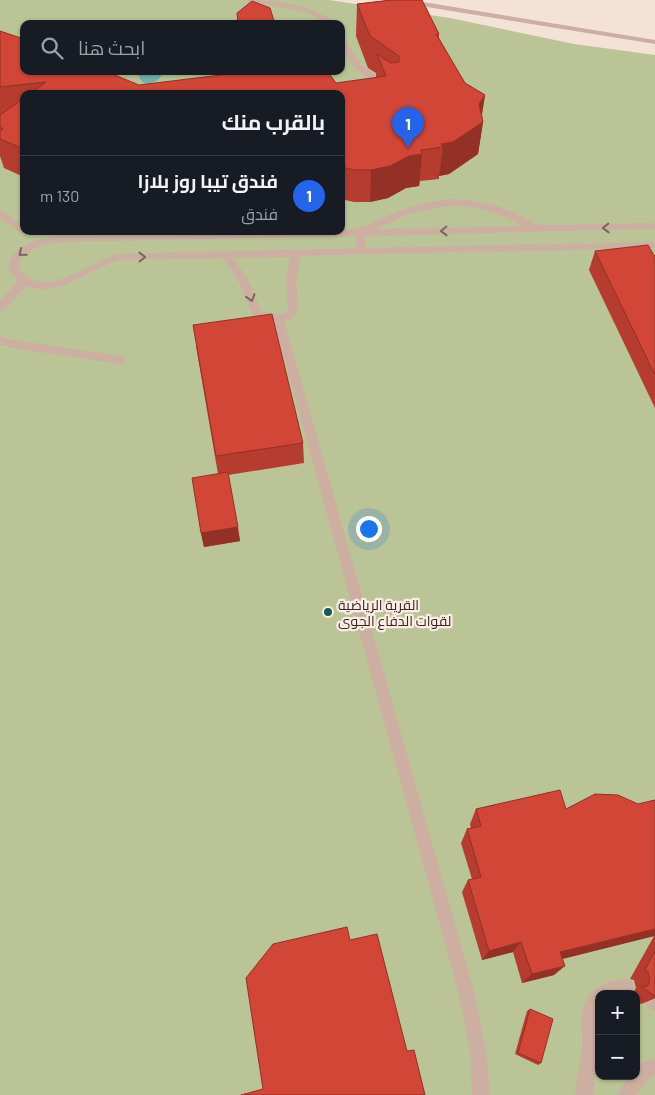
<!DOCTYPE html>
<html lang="ar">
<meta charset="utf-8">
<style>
:root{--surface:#171b24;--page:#242831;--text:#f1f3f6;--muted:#9ea1a6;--line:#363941;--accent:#2563eb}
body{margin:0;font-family:Barlow,Cairo,sans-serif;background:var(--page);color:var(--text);direction:rtl}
.controls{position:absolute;right:15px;bottom:15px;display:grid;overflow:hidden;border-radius:10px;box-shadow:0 1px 4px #0004}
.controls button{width:45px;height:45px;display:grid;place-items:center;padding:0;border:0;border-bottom:1px solid var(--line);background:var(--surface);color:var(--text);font:25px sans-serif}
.you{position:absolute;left:368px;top:528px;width:18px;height:18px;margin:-12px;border:4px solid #fff;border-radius:50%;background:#1a73e8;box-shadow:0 0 0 8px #1a73e833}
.badge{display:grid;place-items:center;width:32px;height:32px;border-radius:50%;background:var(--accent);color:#fff;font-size:16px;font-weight:700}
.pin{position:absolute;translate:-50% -41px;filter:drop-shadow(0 1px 2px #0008)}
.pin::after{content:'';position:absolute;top:26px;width:18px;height:15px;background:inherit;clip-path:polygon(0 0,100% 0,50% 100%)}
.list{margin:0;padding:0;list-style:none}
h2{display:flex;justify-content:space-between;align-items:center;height:65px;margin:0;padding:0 20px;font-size:21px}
h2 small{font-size:16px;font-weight:400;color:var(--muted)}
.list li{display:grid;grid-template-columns:32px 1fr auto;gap:15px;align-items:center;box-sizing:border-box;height:80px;padding:0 20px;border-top:1px solid var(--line)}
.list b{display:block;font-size:19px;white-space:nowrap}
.list p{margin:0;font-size:16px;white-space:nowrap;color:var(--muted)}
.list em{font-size:16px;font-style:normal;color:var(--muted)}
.icon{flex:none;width:28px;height:28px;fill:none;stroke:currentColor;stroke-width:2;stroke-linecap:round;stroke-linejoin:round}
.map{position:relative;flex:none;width:655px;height:1095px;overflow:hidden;direction:ltr}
.search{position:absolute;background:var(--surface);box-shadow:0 1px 4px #0004;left:20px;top:20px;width:325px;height:55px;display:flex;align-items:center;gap:12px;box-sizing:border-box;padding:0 18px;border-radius:10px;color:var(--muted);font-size:19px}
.panel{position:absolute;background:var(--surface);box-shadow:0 1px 4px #0004;left:20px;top:90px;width:325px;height:145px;border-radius:10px;direction:rtl}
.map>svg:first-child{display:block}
</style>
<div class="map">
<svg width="655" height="1095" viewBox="0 0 655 1095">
<rect width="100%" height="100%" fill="#f4e2d7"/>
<!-- green -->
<path fill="#bbc496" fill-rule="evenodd" d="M0 0H329L450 18 574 44 655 55V1095H0ZM24 24H341V71H24ZM24 94H341V231H24ZM599 994H636V1076H599Z"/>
<!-- water -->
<path fill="#74b3ac" d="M103 71H166C161 77 153 87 144 83 140 81 140 76 136 73 120 71 122 79 103 71Z"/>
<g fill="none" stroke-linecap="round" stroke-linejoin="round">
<!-- service -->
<g fill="#cdafa2" fill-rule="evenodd">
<path d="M242 0C272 0 313 3 336 24H326L309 13Z"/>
<polygon points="392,0 411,0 655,40 655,44 396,2"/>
<path d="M341 38H344L360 64 390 85V89H384C365 76 341 63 341 38Z"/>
<path d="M448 199 469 200 494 205 517 214 538 225 655 223V229L365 236 366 248 655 242V248L300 256 296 280 298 310 292 319 284 320 474 991 486 1051 490 1095H472L470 1051 458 991 274 322 253 316 239 282 223 258 120 260 104 266 63 286 42 290 26 286 4 310 0 311V300L18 281 9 271C6 245 41 238 61 236L341 231V230C367 229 378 219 401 210 416 204 432 202 448 199ZM448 206C476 206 499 212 523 226L376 229 409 214ZM355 236 357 248 120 254C94 260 70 282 44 282 30 282 9 269 25 255 35 246 48 244 61 242ZM290 257 286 280 288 309 285 313 273 314 261 311 249 281 233 258Z"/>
<polygon points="0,210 24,226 24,231 29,231 27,233 21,233 0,218"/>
<polygon points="0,336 13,340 121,356 126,360 121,364 13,348 0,344"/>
<path d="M626 979 632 981 634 987 632 993 599 994 596 1025 599 1062 596 1061 593 1095H575C577 1078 583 1054 582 1037 579 1002 588 982 626 979Z"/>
<polygon points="652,992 655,993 655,1011 649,1009 644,1000 646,994"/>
<polygon points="655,1058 655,1075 648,1079 636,1095 617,1095 629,1076 636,1076 636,1065"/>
</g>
</g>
<!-- wall -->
<g fill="#b53c2f">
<polygon points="388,0 422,0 439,34 439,38 465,83 485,95 482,115 483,122 478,154 449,174 439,176 439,179 420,181 419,186 406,188 388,198 370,202 354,202 341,199 341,94 24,94 24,177 4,168 0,156 0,31 24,71 139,85 305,74 336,83 376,78 376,73 368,68 356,36 357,4"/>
<polygon points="595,251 655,257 655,408 589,270"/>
<polygon points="196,346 303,443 304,463 228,475 240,541 204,547 201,533 218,474"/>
<polygon points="655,800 655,998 641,1004 636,1001 636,994 630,994 634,991 636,988 634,980 630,979 654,936 562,959 554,975 522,983 513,952 482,960 462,892 468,880 472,879 461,843 467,829 471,828 470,824 476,809 566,809 638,804"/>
<polygon points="530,1009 541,1063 538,1065 515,1054 527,1011"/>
</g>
<!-- shaded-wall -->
<g fill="#933126">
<polygon points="485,95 480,124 483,122 478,154 449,174 439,176 443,147 441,144 479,104"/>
<polygon points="422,154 419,186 406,188 388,198 370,202 371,170 409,156"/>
<polygon points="238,527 240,541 204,547 201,533"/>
<polygon points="655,929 655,936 654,936 550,962 560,952"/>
<polygon points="521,942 513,952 482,960 489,951"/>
<polygon points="565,966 554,975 522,983 532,974"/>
<polygon points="655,997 655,998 641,1004"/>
</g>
<!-- building -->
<g fill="#d24637" stroke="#933126">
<polygon points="392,0 422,0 439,34 436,34 465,83 485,95 479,104 483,122 453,142 441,144 443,147 421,150 422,154 409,156 390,166 371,170 355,170 341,167 341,94 30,94 46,82 0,87 0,31 24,39 24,71 105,71 139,85 237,73 238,71 304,71 305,74 328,72 336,83 386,76 377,54 391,63 399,62 399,56 370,36 357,4"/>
<polygon points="252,1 270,8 275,24 238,24 237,13"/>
<polygon points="24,98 24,149 0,139 0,131 3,129 0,127 0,115"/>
<polygon points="648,245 655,257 655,375 595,251"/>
<polygon points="272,314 303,443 216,456 193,325"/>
<polygon points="228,472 238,527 201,533 192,478"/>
<polygon points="560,790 566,809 595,794 618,795 638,804 655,800 655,929 560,952 565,966 532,974 521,942 489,951 468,880 481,877 467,829 481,826 476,809"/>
<polygon points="347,927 350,940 377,934 407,1051 414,1050 425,1095 241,1095 263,1089 246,978 273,944"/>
<polygon points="655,951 655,996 642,987 648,986 650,979 648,972 645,970"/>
<polygon points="530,1009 553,1019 541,1063 518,1053"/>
</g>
<!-- one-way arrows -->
<defs><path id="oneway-chevron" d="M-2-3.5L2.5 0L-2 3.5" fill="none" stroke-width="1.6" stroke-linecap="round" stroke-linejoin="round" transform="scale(1.25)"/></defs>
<g stroke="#7a655d">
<use href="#oneway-chevron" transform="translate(606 228) rotate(179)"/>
<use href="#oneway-chevron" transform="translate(444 231) rotate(179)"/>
<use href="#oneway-chevron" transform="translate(22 253) rotate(140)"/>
<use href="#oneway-chevron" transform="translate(142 257) rotate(-1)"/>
<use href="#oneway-chevron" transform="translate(251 298) rotate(73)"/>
</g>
<!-- markers -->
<circle fill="#175c56" stroke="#fbede4" stroke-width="2" cx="328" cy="612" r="5"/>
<g text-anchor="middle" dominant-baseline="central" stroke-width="4.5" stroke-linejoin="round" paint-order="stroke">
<!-- poi labels -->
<g font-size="14" fill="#372825" stroke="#fbede4" text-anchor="start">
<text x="338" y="604">القرية الرياضية<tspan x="338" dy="16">لقوات الدفاع الجوى</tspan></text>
</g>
</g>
</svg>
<div class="controls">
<button>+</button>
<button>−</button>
</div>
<div class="you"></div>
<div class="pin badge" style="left:408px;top:148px">1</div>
<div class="search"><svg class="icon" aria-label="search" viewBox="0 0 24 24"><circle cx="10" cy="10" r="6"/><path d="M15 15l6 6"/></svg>ابحث هنا</div>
<section class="panel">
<h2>بالقرب منك<small></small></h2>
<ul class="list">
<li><span class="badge">1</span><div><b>فندق تيبا روز بلازا</b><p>فندق</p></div><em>130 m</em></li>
</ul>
</section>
</div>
